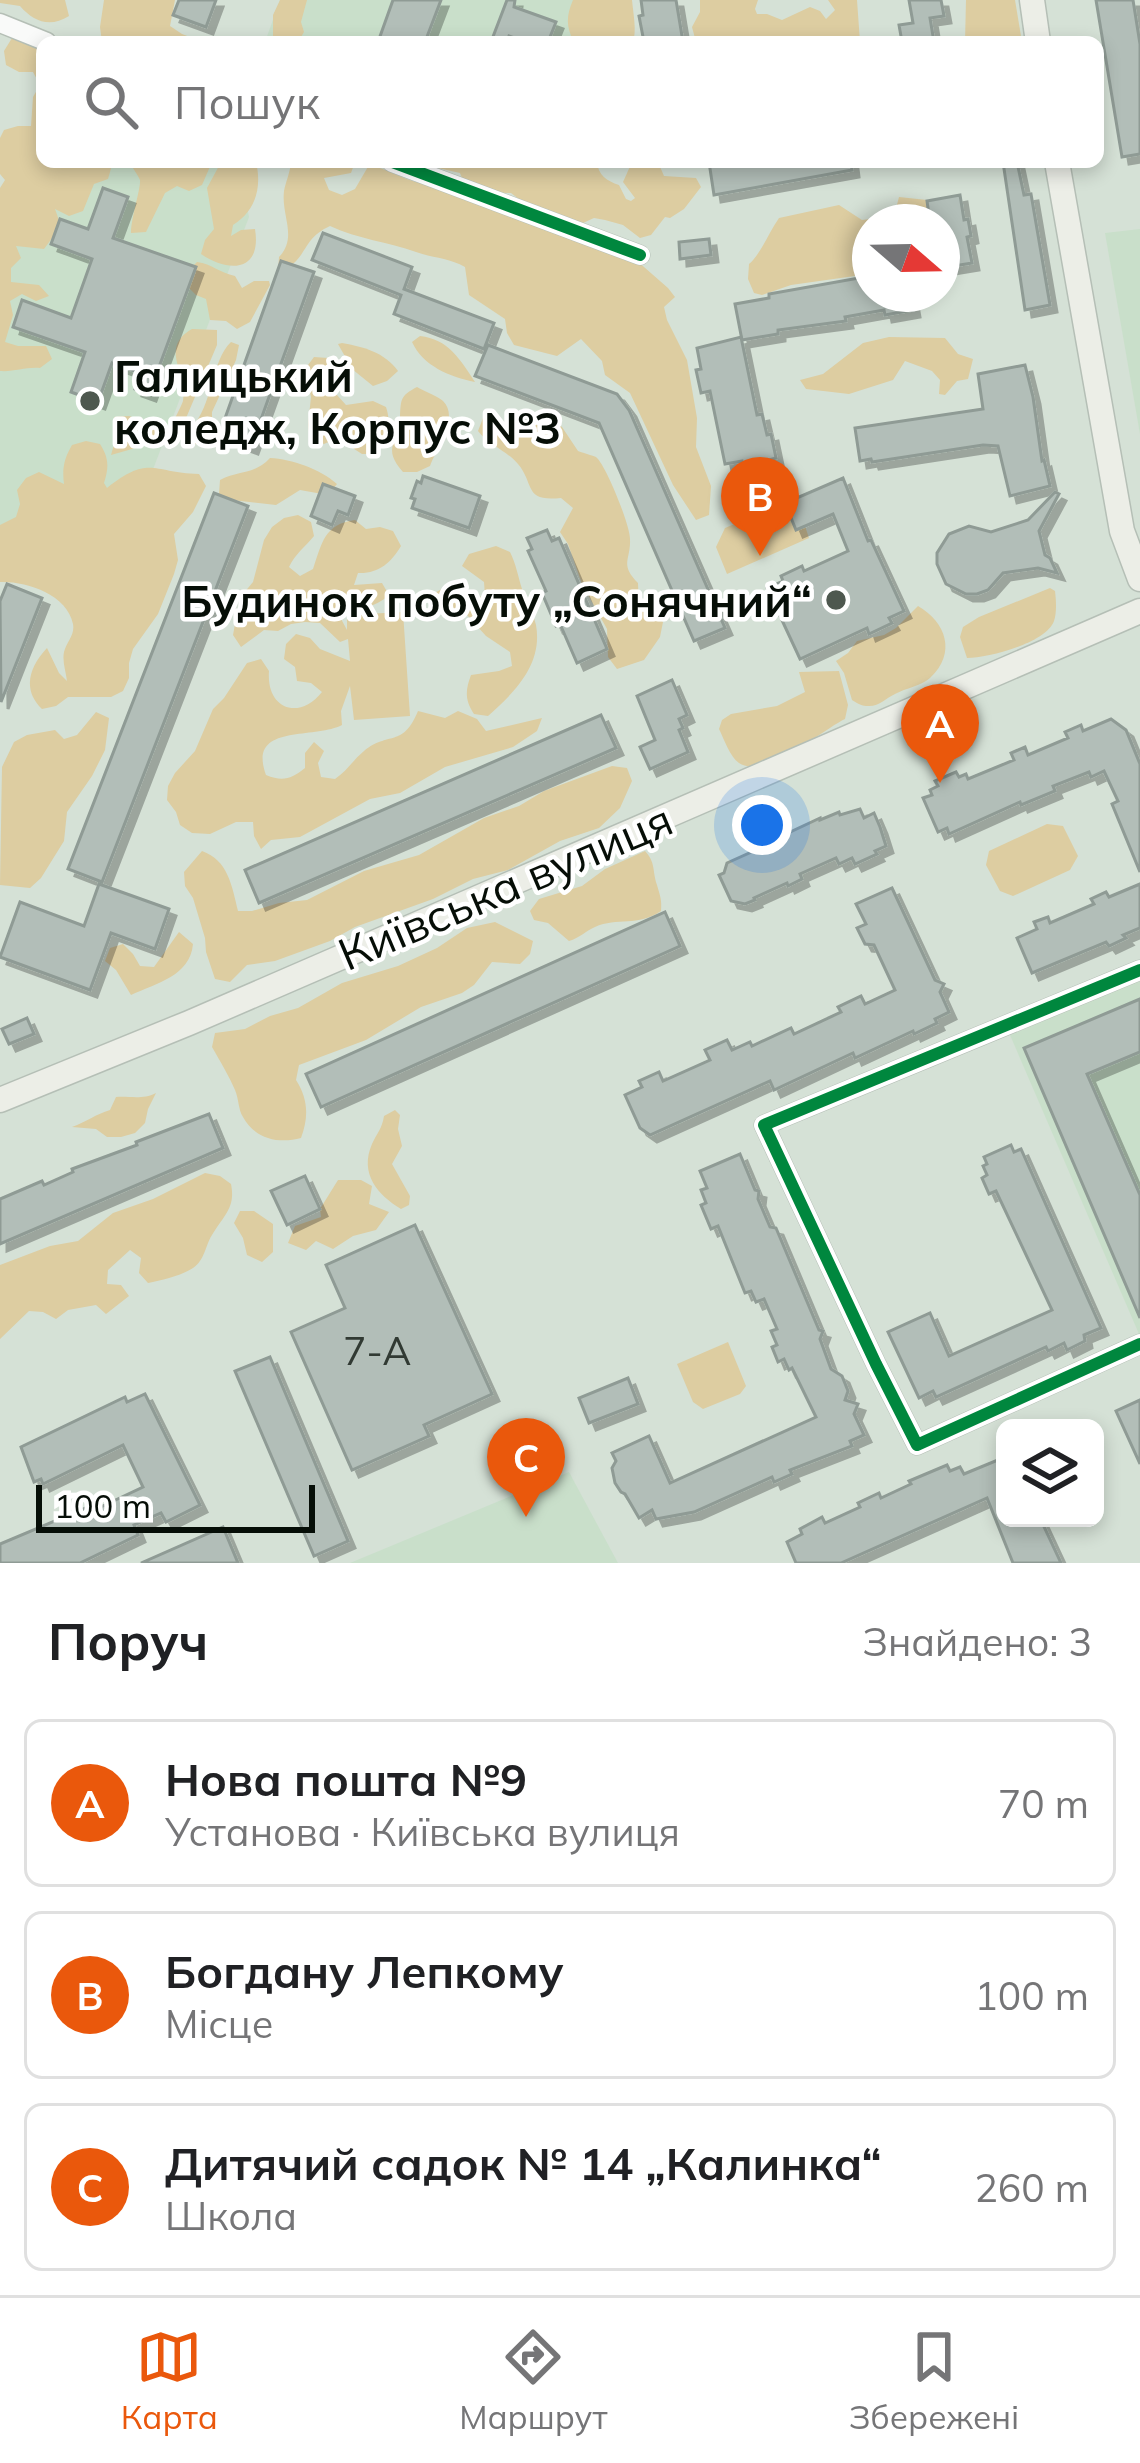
<!DOCTYPE html>
<html lang="uk">
<meta charset="utf-8">
<style>
:root{--surface:#fff;--page:#f6f6f6;--text:#202124;--muted:#757577;--line:#e0e0e0;--accent:#ea580c}
body{margin:0;font-family:Mulish,sans-serif;background:var(--page);color:var(--text)}
.controls{position:absolute;right:36px;bottom:36px;display:grid;overflow:hidden;border-radius:18px;box-shadow:0 6px 18px #0003}
.controls button{width:108px;height:108px;display:grid;place-items:center;padding:0;border:0;border-bottom:3px solid var(--line);background:var(--surface);color:var(--text);font:60px sans-serif}
.compass{position:absolute;left:852px;top:204px;width:108px;height:108px;border-radius:50%;background:var(--surface);box-shadow:0 6px 18px #0003;rotate:110deg}
.scale{position:absolute;left:36px;bottom:30px;width:279px;box-sizing:border-box;padding-left:12px;border:6px solid #060e07;border-top:0;font-size:33px;line-height:42px;white-space:nowrap;color:#060e07;-webkit-text-stroke:9px #fff;paint-order:stroke}
.you{position:absolute;left:762px;top:825px;width:42px;height:42px;margin:-30px;border:9px solid #fff;border-radius:50%;background:#1a73e8;box-shadow:0 0 0 18px #1a73e833}
.badge{display:grid;place-items:center;width:78px;height:78px;border-radius:50%;background:var(--accent);color:#fff;font-size:39px;font-weight:700}
.pin{position:absolute;translate:-50% -99px;filter:drop-shadow(0 3px 6px #0008)}
.pin::after{content:'';position:absolute;top:63px;width:42px;height:36px;background:inherit;clip-path:polygon(0 0,100% 0,50% 100%)}
.list{margin:0;padding:0;list-style:none}
h2{display:flex;justify-content:space-between;align-items:center;height:156px;margin:0;padding:0 48px;font-size:51px}
h2 small{font-size:39px;font-weight:400;color:var(--muted)}
.list li{display:grid;grid-template-columns:78px 1fr auto;gap:36px;align-items:center;box-sizing:border-box;height:168px;margin:0 24px 24px;padding:0 24px;border:3px solid var(--line);border-radius:18px}
.list b{display:block;font-size:45px;white-space:nowrap}
.list p{margin:0;font-size:39px;white-space:nowrap;color:var(--muted)}
.list em{font-size:39px;font-style:normal;color:var(--muted)}
.icon{flex:none;width:66px;height:66px;fill:none;stroke:currentColor;stroke-width:2;stroke-linecap:round;stroke-linejoin:round}
.map{position:relative;flex:none;width:1140px;height:1563px;overflow:hidden}
.search{position:absolute;background:var(--surface);box-shadow:0 6px 18px #0003;left:36px;right:36px;top:36px;height:132px;display:flex;align-items:center;gap:30px;box-sizing:border-box;padding:0 42px;border-radius:18px;color:var(--muted);font-size:45px}
.sheet{height:732px;background:var(--surface)}
nav{display:flex;justify-content:space-around;align-items:center;box-sizing:border-box;height:168px;border-top:3px solid var(--line);background:var(--surface);font-size:33px;color:var(--muted)}
nav a{display:grid;justify-items:center;gap:6px}
nav .on{color:var(--accent)}
.map>svg:first-child{display:block}
</style>
<div class="map">
<svg width="1140" height="1563" viewBox="0 0 1140 1563">
<defs>
<filter id="shadow"><feDropShadow dx="7" dy="7" stdDeviation="0" flood-color="#0004"/></filter>
</defs>
<rect width="100%" height="100%" fill="#d5e1d6"/>
<!-- built -->
<g fill="#c9dfca">
<polygon points="280,0 607,0 615,42 265,42"/>
<polygon points="42,162 238,162 249,217 106,593 0,554 0,247"/>
<polygon points="1140,229 1140,434 1105,233"/>
<polygon points="1140,980 1140,1333 1139,1334 1010,1035"/>
<polygon points="569,1472 618,1563 350,1563"/>
</g>
<!-- green -->
<g fill="#ddcda1">
<path d="M0 0H65L69 16C50 28 34 22 20 6L0 3Z"/>
<polygon points="104,0 175,0 170,26 182,34 203,42 102,42 100,27"/>
<polygon points="280,0 307,0 301,22 304,32 298,42 273,42 273,15"/>
<path d="M573 0H632C633 12 637 31 633 42H574C566 27 566 16 573 0Z"/>
<polygon points="700,0 758,0 755,9 757,14 767,14 782,20 810,7 820,11 826,19 835,10 828,0 857,0 860,42 696,42 692,27 700,12"/>
<polygon points="966,0 1015,0 1022,42 965,42"/>
<path d="M26 37 42 46V162H109L112 165 108 179 94 184 83 211 69 216 55 209 61 226 44 249 16 246 21 258 11 268V282L39 285 49 296 36 301 22 294 10 301 13 315 5 342 18 346H46L52 359 40 368C25 367 14 372 0 371V188L5 180 0 174V138L4 130 18 126H31L33 97 40 85 33 72H19L6 65 4 51 12 38Z"/>
<path d="M129 162H212L202 185 189 191 177 186 165 193 146 232 131 233C131 218 141 188 140 180 139 177 131 165 129 162Z"/>
<path d="M219 162H256C262 187 256 211 233 225L231 236 241 230 255 229C262 272 229 273 201 254L205 240 214 229 207 188 220 164Z"/>
<path d="M291 162H355L351 173 324 178 329 190 342 195 355 189 369 165C393 170 409 185 434 184L636 260 668 288 675 297 664 307 667 320 687 360 697 418 696 447 711 486 709 515 696 520 673 485 630 393 605 375 602 361 581 339 557 356 514 345 507 333 505 319 469 295 465 267C449 258 433 258 416 252 388 242 358 239 330 226 299 240 309 262 278 271L279 257C298 237 281 216 284 191 286 181 290 173 291 162Z"/>
<path d="M402 162H597C598 175 607 181 619 185L626 199 631 201 635 198 623 182 632 162H658L664 176 696 178 701 187 684 209 670 218 665 217 651 235 640 238 623 225 605 220 594 218 583 223 567 224 528 206 511 193 477 192 466 188 460 173 438 168 421 177Z"/>
<path d="M899 197 927 200 933 222H870L869 274 791 285 762 295 754 293 748 279 749 264C761 254 769 232 779 218L839 205 862 220 894 216Z"/>
<path d="M197 262C212 264 220 273 235 276L242 288 254 281H269L270 285 250 322 237 329 226 321 210 320 206 299 196 295 186 285 187 272Z"/>
<path d="M192 329 217 330V345L178 437 171 428C174 418 180 410 183 401 189 374 158 348 192 329Z"/>
<path d="M420 336C448 339 460 359 475 382 450 377 423 366 412 342Z"/>
<polygon points="889,337 945,338 958,354 973,359 968,379 957,381 945,395 939,394 940,380 932,371 905,361 893,380 849,394 806,389 800,380 823,374 863,343"/>
<path d="M231 342 239 345 236 360 212 412V426L204 446 191 443V428C213 406 211 361 231 342Z"/>
<path d="M342 343C364 347 384 352 398 371L387 381 373 386 352 369 338 344Z"/>
<path d="M314 357 328 358 334 371 327 384 346 405 373 401 386 407C392 425 387 440 376 454H362L337 438 324 444 310 438 308 425 311 397 305 369Z"/>
<path d="M417 387C425 392 438 396 443 401 460 418 436 449 430 466L417 472H403C381 447 399 443 400 417 401 399 400 396 417 387Z"/>
<polygon points="129,416 161,427 153,443 111,455 118,431 114,417"/>
<path d="M483 418 509 428 536 419 550 418 562 427 578 451C580 452 594 456 596 457 606 465 630 525 630 539 631 560 619 564 638 583L639 611 653 612 663 622 660 637 644 660 617 669 608 657 607 629 582 584 568 544 560 532 573 508 561 498C523 502 535 484 518 464 507 451 489 445 478 431Z"/>
<path d="M86 441 100 444C109 458 109 467 104 483L107 488C150 454 152 473 199 474L206 486 193 512 174 534 178 560 174 574 158 614 133 649 129 663V678L123 691 111 697H68L56 706 42 709C22 690 29 667 47 648L59 673 67 681C66 672 62 661 64 652 67 641 75 635 73 624 67 594 26 581 0 582V525L16 517 20 504 17 490 26 478 39 472 64 484C62 468 64 459 72 445Z"/>
<path d="M270 458C292 459 320 469 337 484L328 495 300 490 276 505 232 500 219 494 220 480C240 470 254 475 270 458Z"/>
<polygon points="785,503 796,529 805,526 809,538 727,574 716,547 725,528"/>
<path d="M298 515 311 522 314 536C305 547 295 554 289 567L300 576 313 569C322 543 324 524 355 520L366 529 380 527 393 531 401 546C391 563 378 574 358 573L354 585 382 583 389 595C375 608 355 610 340 617L347 630V615L403 612 410 716 354 720 350 686 341 711 342 725C313 740 247 723 266 775 283 782 291 779 305 768V753L314 742 324 751 318 763 321 777 335 779C347 771 353 760 364 751 388 731 403 748 418 711L445 718 458 711 477 719 486 731 542 718 537 731 513 747 445 767 400 793 370 799 300 837 271 840 261 849 254 836 253 822H236L210 834 192 833 180 825 176 812 167 800 168 786 175 773 195 751 213 709 224 698 247 663 261 659 269 671C266 709 299 721 322 692L311 683 297 681 295 667 284 659 286 644 296 634 310 638 320 649 350 661 348 639 340 642 320 623 305 622 291 624 278 631 264 630 241 647 233 635 238 608 243 594 253 582 264 540 272 527 284 518Z"/>
<path d="M496 546 510 552C516 564 518 576 522 589 526 601 533 612 536 625 543 664 515 692 488 716L474 714C465 700 465 691 471 675L499 671 512 666 510 652 486 636 467 615 452 614 439 607 433 594 445 587 471 598 485 596 484 582 462 566 469 554Z"/>
<path d="M1050 588 1055 591C1056 600 1057 612 1054 621 1046 643 988 658 967 658L960 637 963 627 979 617Z"/>
<path d="M918 606C946 622 957 653 930 678 921 686 906 688 895 694 886 698 880 706 869 706 861 706 859 704 852 700L844 673 836 661 848 653 857 641 884 635 896 628Z"/>
<path d="M839 671 848 705 845 719C824 729 763 780 739 763 730 757 724 739 719 729L722 720 731 714 777 706 805 692 799 672Z"/>
<polygon points="96,712 109,718 105,750 92,776 67,812 64,841 41,878 30,888 0,885 2,767 14,742 27,735 55,730 64,739 77,735"/>
<path d="M612 766 627 768 632 781 620 808 599 828 560 841 508 870 473 879 433 899 355 927 330 941 275 961 247 965 230 982 215 979 206 952 205 938 193 898 185 886 184 872 202 851C228 860 232 886 238 911H252L279 903 307 900 364 871 419 855 484 818 519 806 544 791Z"/>
<polygon points="1047,824 1063,826 1078,856 1070,870 1013,896 1000,891 986,865 989,851"/>
<path d="M645 851C656 863 652 870 657 885 660 896 662 899 661 911 638 927 617 917 595 927 585 931 580 938 569 941L548 923 534 920 530 911 539 899 582 886 605 869Z"/>
<path d="M495 922 533 941 530 954 520 964 492 962 474 985 462 993 421 1007 366 1040 299 1065 296 1080C308 1099 309 1116 301 1138 279 1144 255 1139 243 1117 238 1109 239 1099 235 1090 229 1076 220 1061 212 1047L215 1033 245 1029 270 1016 298 1008 342 983 398 966 437 948 467 928Z"/>
<path d="M179 932 193 944C190 976 157 983 131 995L116 970 105 961 110 948 123 944 133 954 140 966 154 967Z"/>
<path d="M156 1093 148 1109 145 1123 135 1133 121 1137H107L96 1129 72 1127C86 1122 96 1114 110 1110L116 1097C131 1096 142 1100 156 1093Z"/>
<path d="M395 1110 400 1115 398 1129 402 1146 392 1164 410 1196 409 1205 401 1209C378 1195 359 1174 372 1144 377 1133 382 1129 384 1116Z"/>
<path d="M205 1173 220 1176 231 1184C236 1208 223 1216 212 1235 205 1246 205 1260 193 1268 181 1276 162 1280 148 1283L139 1273 141 1258 130 1250 108 1270 107 1284 121 1285 129 1296 106 1314 96 1305 68 1310 56 1319 43 1312 29 1311 0 1339V1265L50 1246 78 1241 113 1213 153 1199Z"/>
<polygon points="338,1180 361,1180 372,1186 369,1204 389,1212 376,1230 353,1236 333,1249 316,1241 306,1250 288,1243 295,1226 321,1217 320,1209"/>
<polygon points="240,1211 254,1211 273,1224 273,1252 262,1262 247,1255 243,1238 234,1223"/>
<polygon points="728,1342 746,1386 740,1394 703,1409 693,1402 677,1364"/>
</g>
<!-- building -->
<g fill="#b2beb8" stroke="#8f9b95" stroke-width="3" filter="url(#shadow)">
<polygon points="179,0 216,0 206,27 173,15"/>
<polygon points="393,0 441,0 425,42 378,42"/>
<polygon points="507,0 515,0 514,7 556,22 548,42 525,42 509,36 507,42 491,42"/>
<polygon points="641,0 676,0 683,42 644,42 639,16 643,15"/>
<polygon points="909,0 941,0 944,16 930,18 934,42 902,42 899,25 913,23"/>
<polygon points="1096,0 1133,0 1140,44 1140,154 1122,157"/>
<polygon points="709,162 851,162 852,170 714,195"/>
<polygon points="1003,162 1017,162 1024,195 1031,194 1050,305 1025,310"/>
<polygon points="103,188 128,197 113,238 196,267 149,394 135,389 140,373 112,363 98,402 71,392 85,352 13,327 22,300 71,318 92,259 51,244 60,219 88,229"/>
<polygon points="960,195 964,220 968,219 971,236 967,237 972,263 942,268 942,222 930,222 927,201"/>
<polygon points="323,233 412,267 404,289 494,323 484,349 394,314 401,295 312,260"/>
<polygon points="709,239 711,255 680,259 679,242"/>
<polygon points="281,261 314,272 251,447 219,435"/>
<polygon points="870,276 870,294 910,294 913,310 885,315 884,310 845,317 846,321 778,330 778,334 742,340 735,304 769,298 769,294"/>
<polygon points="741,337 757,415 762,414 767,435 771,434 776,458 765,461 767,472 745,478 742,461 725,464 710,391 701,393 696,370 701,369 697,348"/>
<polygon points="488,345 617,394 629,410 725,628 694,641 599,423 475,376"/>
<polygon points="1025,365 1033,397 1042,461 1044,460 1050,486 1010,496 998,446 983,445 872,462 871,459 860,461 855,428 983,409 978,374"/>
<polygon points="423,476 480,496 469,528 412,508 415,499 411,498 417,481 421,483"/>
<polygon points="843,478 868,541 871,540 904,611 889,618 892,623 869,634 867,628 800,659 767,588 783,581 781,576 802,566 804,571 848,551 833,514 796,530 785,503"/>
<polygon points="323,484 355,496 348,515 338,511 332,525 311,516"/>
<polygon points="1055,492 1059,494 1039,531 1045,555 1050,558 1057,573 1038,568 1003,573 988,590 977,594 966,594 946,584 937,564 937,553 949,534 969,526 991,532 1028,520"/>
<polygon points="214,493 248,506 102,882 68,869"/>
<polygon points="547,530 552,541 559,538 607,649 577,663 560,624 556,626 542,593 546,591 528,551 532,549 527,538"/>
<polygon points="7,584 42,598 1,702 0,601"/>
<polygon points="672,680 687,715 679,719 683,728 679,730 688,752 650,769 640,747 655,740 637,696"/>
<polygon points="601,715 616,748 259,903 245,870"/>
<polygon points="1111,719 1126,730 1140,764 1140,872 1112,804 1118,801 1104,771 1091,777 1089,772 1053,786 1055,791 1021,805 1020,802 949,834 947,828 938,832 923,798 932,795 930,790 938,786 935,781 956,772 959,777 966,774 968,779 1014,760 1011,753 1025,747 1028,755 1068,738 1065,732 1081,725 1083,731"/>
<polygon points="860,809 864,818 874,813 880,827 886,846 875,851 877,854 855,864 852,858 839,864 836,858 800,874 802,879 788,886 787,883 754,898 755,900 745,904 731,901 719,875 724,873 727,863 785,837 784,835 820,818 820,820 839,812 840,815"/>
<polygon points="99,884 169,909 155,949 111,933 90,990 0,957 20,902 84,926"/>
<polygon points="1140,884 1140,928 1123,935 1126,938 1109,946 1106,942 1032,973 1017,938 1037,929 1034,922 1048,917 1050,923 1094,904 1091,899 1106,892 1109,897"/>
<polygon points="892,888 935,980 944,984 940,992 949,1012 935,1019 937,1023 914,1034 913,1031 855,1058 853,1053 774,1090 770,1081 650,1135 640,1128 625,1095 642,1087 639,1081 659,1072 663,1081 710,1060 705,1050 727,1040 732,1050 750,1042 752,1046 791,1028 794,1034 841,1012 838,1007 861,996 865,1004 895,990 874,945 865,944 857,928 866,924 856,904"/>
<polygon points="665,912 680,946 321,1107 306,1074"/>
<polygon points="1140,999 1140,1052 1087,1074 1140,1195 1140,1318 1024,1048"/>
<polygon points="27,1018 34,1034 9,1044 2,1029"/>
<polygon points="209,1114 223,1148 0,1244 0,1199 42,1181 44,1185 73,1172 72,1169 137,1145 136,1142"/>
<polygon points="1011,1145 1014,1152 1021,1149 1101,1328 1084,1335 1085,1341 1067,1350 1064,1343 1048,1351 1046,1347 936,1397 933,1391 919,1398 888,1332 930,1313 949,1356 1052,1310 996,1191 989,1194 982,1178 987,1175 983,1166 987,1164 984,1157"/>
<polygon points="740,1154 755,1190 759,1191 758,1199 770,1227 776,1228 819,1330 823,1331 820,1339 831,1369 842,1376 848,1391 845,1400 858,1404 854,1414 864,1435 850,1441 852,1446 790,1470 792,1474 774,1482 772,1477 694,1512 656,1519 652,1510 639,1518 625,1494 621,1492 615,1483 612,1468 616,1461 612,1453 649,1436 670,1483 816,1417 792,1368 789,1370 784,1359 778,1362 772,1347 777,1345 771,1331 777,1329 764,1299 756,1302 751,1291 745,1293 718,1226 711,1229 701,1205 706,1203 701,1190 707,1188 700,1171"/>
<polygon points="305,1176 320,1209 287,1225 271,1191"/>
<polygon points="415,1225 492,1394 424,1425 429,1436 352,1470 291,1332 345,1308 326,1265"/>
<polygon points="270,1357 348,1541 314,1556 235,1371"/>
<polygon points="628,1378 638,1404 589,1423 579,1398"/>
<polygon points="145,1394 200,1505 166,1522 161,1513 134,1525 138,1535 80,1563 0,1563 0,1544 88,1507 90,1512 143,1487 123,1445 43,1484 41,1479 34,1482 21,1447 125,1397 127,1402"/>
<polygon points="1140,1400 1140,1464 1116,1411"/>
<polygon points="1005,1457 1005,1518 1040,1518 1061,1563 1013,1563 987,1498 841,1563 796,1563 787,1542 802,1534 800,1529 822,1517 825,1523 860,1507 858,1503 879,1493 881,1498 911,1484 909,1481 947,1465 950,1471 960,1467 964,1474"/>
<polygon points="223,1527 238,1563 141,1563"/>
</g>
<g fill="none" stroke-linecap="round" stroke-linejoin="round">
<defs>
<g id="minor">
<polyline points="0,23 47,42"/>
<polyline points="392,162 640,255"/>
<polyline points="1140,970 764,1125 876,1364 917,1445 1140,1344"/>
</g>
<g id="secondary">
<polyline points="1032,0 1038,42"/>
<polyline points="1057,162 1122,531 1140,579"/>
<polyline points="0,1100 189,1023 1140,611"/>
</g>
</defs>
<!-- minor casing -->
<use href="#minor" stroke="#b5bfb6" stroke-width="21"/>
<!-- secondary casing -->
<use href="#secondary" stroke="#b5bfb6" stroke-width="27"/>
<!-- minor -->
<use href="#minor" stroke="#f9faf9" stroke-width="18"/>
<!-- secondary -->
<use href="#secondary" stroke="#eceee7" stroke-width="24"/>
<defs>
<g id="cycleway">
<polyline points="392,162 640,255"/>
<polyline points="1140,970 764,1125 876,1364 917,1445 1140,1344"/>
</g>
</defs>
<!-- cycleway casing -->
<use href="#cycleway" stroke="#fff" stroke-width="20"/>
<!-- cycleway -->
<use href="#cycleway" stroke="#00873e" stroke-width="12"/>
</g>
<!-- markers -->
<g fill="#4e584f" stroke="#fff" stroke-width="4.5">
<circle cx="90" cy="401" r="12"/>
<circle cx="836" cy="600" r="12"/>
</g>
<g text-anchor="middle" dominant-baseline="central" stroke-width="9" stroke-linejoin="round" paint-order="stroke">
<!-- number labels -->
<g font-size="39" fill="#313a33">
<text x="377" y="1350">7-А</text>
</g>
<!-- poi labels -->
<g font-size="45" font-weight="bold" fill="#060e07" stroke="#fff" text-anchor="start">
<text x="114" y="375">Галицький<tspan x="114" dy="52">коледж, Корпус №3</tspan></text>
<text x="812" y="600" text-anchor="end">Будинок побуту „Сонячний“</text>
</g>
<!-- street labels -->
<g font-size="45" fill="#060e07" stroke="#fff">
<text transform="translate(505 886) rotate(-23)">Київська вулиця</text>
</g>
</g>
</svg>
<div class="controls">
<button><svg class="icon" aria-label="layers" viewBox="0 0 24 24"><path d="M12 4l9 5-9 5-9-5zM3 14l9 5 9-5"/></svg></button>
</div>
<svg class="compass" viewBox="-18 -18 36 36"><path d="M0-13l5 13h-10z" fill="#e53935"/><path d="M0 13l5-13h-10z" fill="#757577"/></svg>
<div class="scale">100 m</div>
<div class="you"></div>
<div class="pin badge" style="left:940px;top:783px">A</div>
<div class="pin badge" style="left:760px;top:556px">B</div>
<div class="pin badge" style="left:526px;top:1517px">C</div>
<div class="search"><svg class="icon" aria-label="search" viewBox="0 0 24 24"><circle cx="10" cy="10" r="6"/><path d="M15 15l6 6"/></svg>Пошук</div>
</div>
<section class="sheet">
<h2>Поруч<small>Знайдено: 3</small></h2>
<ul class="list">
<li><span class="badge">A</span><div><b>Нова пошта №9</b><p>Установа · Київська вулиця</p></div><em>70 m</em></li>
<li><span class="badge">B</span><div><b>Богдану Лепкому</b><p>Місце</p></div><em>100 m</em></li>
<li><span class="badge">C</span><div><b>Дитячий садок № 14 „Калинка“</b><p>Школа</p></div><em>260 m</em></li>
</ul>
</section>
<nav>
<a class="on"><svg class="icon" aria-label="map" viewBox="0 0 24 24"><path d="M3 6l6-2 6 2 6-2v14l-6 2-6-2-6 2zM9 4v14M15 6v14"/></svg>Карта</a>
<a><svg class="icon" aria-label="directions" viewBox="0 0 24 24"><path d="M12 3l9 9-9 9-9-9zM9 14v-3h6M13 9l2 2-2 2"/></svg>Маршрут</a>
<a><svg class="icon" aria-label="saved" viewBox="0 0 24 24"><path d="M7 4h10v16l-5-4-5 4z"/></svg>Збережені</a>
</nav>
